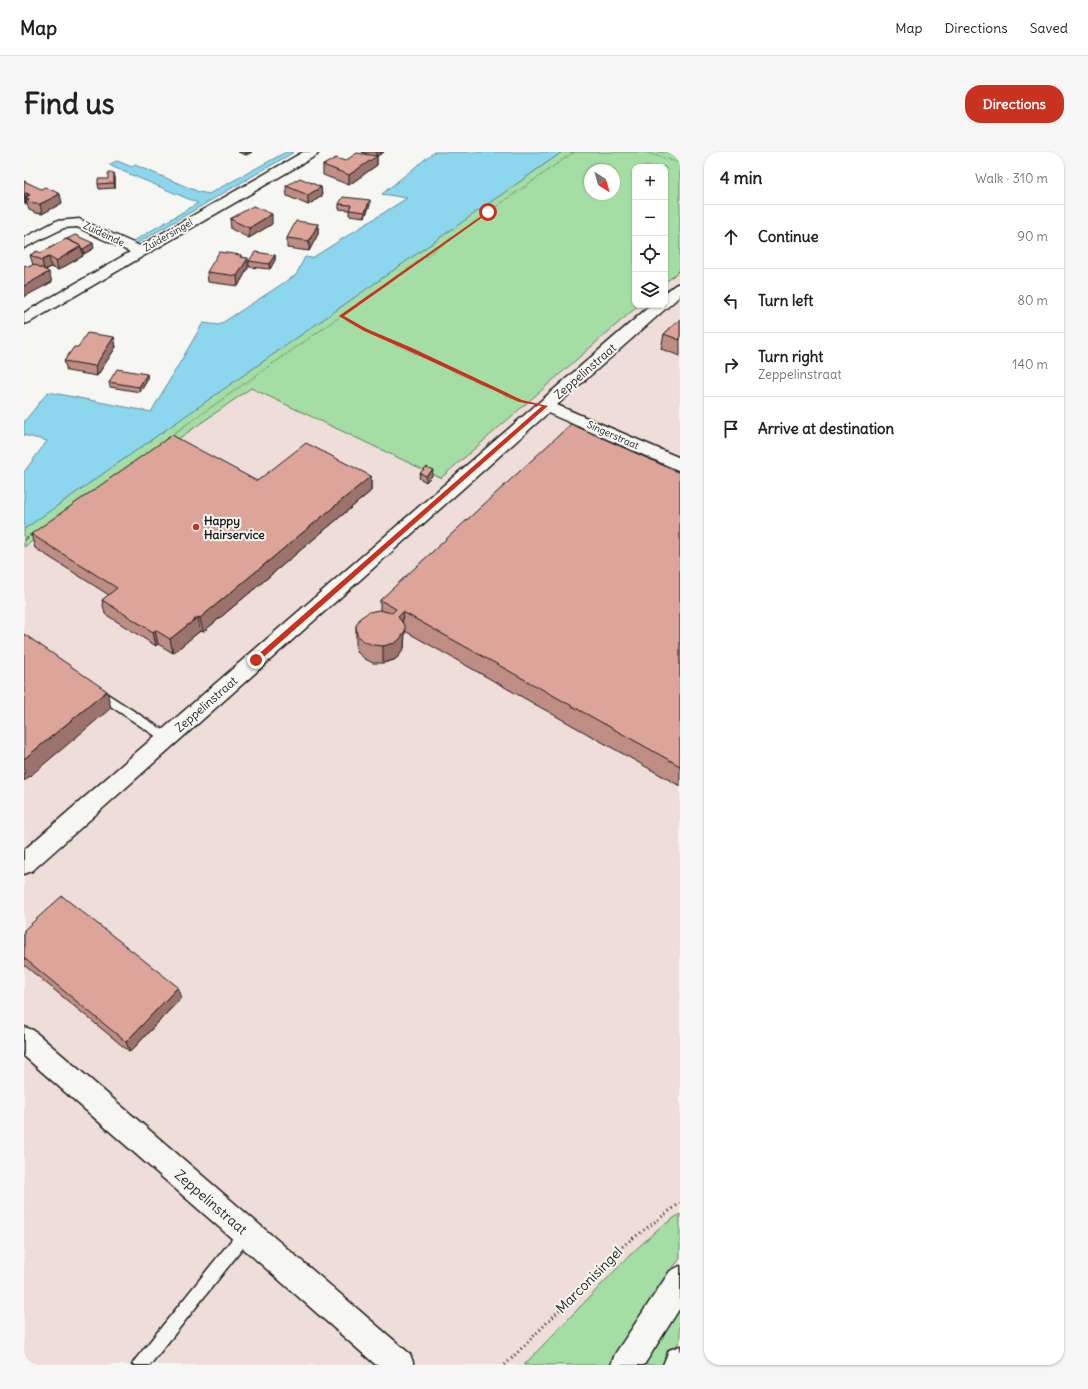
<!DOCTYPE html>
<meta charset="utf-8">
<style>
:root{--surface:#fff;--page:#f6f6f6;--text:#222;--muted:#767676;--line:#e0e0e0;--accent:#c8321e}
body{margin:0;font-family:Delius,sans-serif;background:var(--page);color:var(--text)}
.controls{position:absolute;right:12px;top:12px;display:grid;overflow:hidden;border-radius:8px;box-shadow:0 1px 3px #0004}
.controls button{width:36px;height:36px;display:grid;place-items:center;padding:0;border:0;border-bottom:1px solid var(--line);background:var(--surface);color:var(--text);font:20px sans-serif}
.compass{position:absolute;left:560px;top:12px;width:36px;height:36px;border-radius:50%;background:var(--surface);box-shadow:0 1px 3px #0004;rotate:143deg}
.stop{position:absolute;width:12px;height:12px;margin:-9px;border:3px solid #c8321e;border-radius:50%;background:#fff}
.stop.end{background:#c8321e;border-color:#fff;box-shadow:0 1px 4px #0008}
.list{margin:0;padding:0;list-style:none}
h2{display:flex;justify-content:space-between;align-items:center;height:52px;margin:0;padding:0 16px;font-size:17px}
h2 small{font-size:13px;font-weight:400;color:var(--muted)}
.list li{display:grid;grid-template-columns:26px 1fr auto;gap:12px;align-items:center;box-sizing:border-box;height:64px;padding:0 16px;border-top:1px solid var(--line)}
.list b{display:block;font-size:15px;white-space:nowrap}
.list p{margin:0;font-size:13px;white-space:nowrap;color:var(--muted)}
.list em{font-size:13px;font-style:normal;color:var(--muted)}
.icon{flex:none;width:22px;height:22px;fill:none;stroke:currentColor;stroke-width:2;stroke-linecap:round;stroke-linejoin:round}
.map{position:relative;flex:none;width:656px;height:1213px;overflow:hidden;border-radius:16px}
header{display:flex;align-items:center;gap:24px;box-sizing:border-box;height:56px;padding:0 20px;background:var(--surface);border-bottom:1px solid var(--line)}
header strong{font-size:19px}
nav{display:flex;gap:22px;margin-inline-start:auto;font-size:14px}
.intro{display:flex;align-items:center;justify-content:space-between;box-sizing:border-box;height:96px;padding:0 24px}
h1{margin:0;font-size:28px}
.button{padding:10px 18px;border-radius:16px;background:var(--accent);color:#fff;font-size:14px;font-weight:700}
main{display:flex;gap:24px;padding:0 24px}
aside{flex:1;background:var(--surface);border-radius:16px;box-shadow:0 1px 3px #0004}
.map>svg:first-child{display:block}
</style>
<header>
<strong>Map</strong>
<nav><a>Map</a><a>Directions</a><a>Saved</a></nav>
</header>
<div class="intro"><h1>Find us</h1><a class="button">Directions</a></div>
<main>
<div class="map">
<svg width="656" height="1213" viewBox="0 0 656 1213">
<rect width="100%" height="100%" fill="#f6f6f2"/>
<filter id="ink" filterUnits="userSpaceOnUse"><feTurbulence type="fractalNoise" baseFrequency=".025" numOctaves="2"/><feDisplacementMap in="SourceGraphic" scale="8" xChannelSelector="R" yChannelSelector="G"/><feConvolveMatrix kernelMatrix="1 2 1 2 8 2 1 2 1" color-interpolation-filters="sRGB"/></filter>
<g filter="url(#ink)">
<!-- built -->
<path fill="#eeddd8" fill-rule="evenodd" d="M523 0H656V1213H0V364ZM611 15H641V153H611ZM566 18H590V42H566Z"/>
<!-- green -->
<g fill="#a4dea4" stroke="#607d60" fill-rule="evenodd">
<path d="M538 0H656V118L641 131V15H611V153H615L417 326 227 236 0 395V377ZM566 18H590V42H566Z"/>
<polygon points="656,1062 656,1107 645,1120 586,1213 500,1213 606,1103 634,1077"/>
<polygon points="656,1146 656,1188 641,1213 613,1213"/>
</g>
<!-- water -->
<g fill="#8dd7ee" stroke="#608c9a">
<polygon points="262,0 270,0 112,92 108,90 174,51 89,15 86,13 86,12 93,9 108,15 111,13 175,40 185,42"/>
<polygon points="410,0 538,0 0,377 0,320 23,289 0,283 0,270 24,240 127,260 179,171 195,173 272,123 281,105 288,106 383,46 358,42"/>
</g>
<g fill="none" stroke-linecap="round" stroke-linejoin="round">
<defs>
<g id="lane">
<polygon points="74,536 147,583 148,586 147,589 139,589 70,543 69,540 70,537"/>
<polygon points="222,1074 227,1076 229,1081 227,1086 126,1213 108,1213 111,1208 217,1076"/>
</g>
<g id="street">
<polygon points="279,0 295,0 293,3 6,170 0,172 0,161 106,100 53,75 40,76 0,96 0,86 32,69 55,67 116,94"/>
<polygon points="656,131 656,144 533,253 656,306 656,319 524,261 8,719 0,722 0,698 627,153 641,153 641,141 651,133"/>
<polygon points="0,875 9,878 386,1202 390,1213 352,1213 0,904"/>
<polygon points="656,1114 656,1156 620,1213 587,1213 591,1202 646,1119"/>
<polygon points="656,1194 656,1213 639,1213 645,1198"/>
</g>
</defs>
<!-- lane casing -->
<use href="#lane" stroke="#1c1c1c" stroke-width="3"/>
<!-- street casing -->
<use href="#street" stroke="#1c1c1c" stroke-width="3"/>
<!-- path-far2 -->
<g stroke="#1c1c1c" stroke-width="1.5" stroke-dasharray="0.5 2" stroke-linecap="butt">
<polyline points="620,0 656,11"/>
<polyline points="317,164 341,178 495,249"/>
<polyline points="146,284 550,0"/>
</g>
<!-- path-far1 -->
<polyline stroke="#1c1c1c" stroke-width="2.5" stroke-dasharray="1 2.5" stroke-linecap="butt" points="0,388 8,382"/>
<!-- path -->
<polyline stroke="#1c1c1c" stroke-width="3" stroke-dasharray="1 3.5" stroke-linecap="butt" points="481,1213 600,1093 656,1051"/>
<!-- lane -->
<use href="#lane" fill="#f6f6f2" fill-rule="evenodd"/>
<!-- street -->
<use href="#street" fill="#f6f6f2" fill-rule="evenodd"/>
</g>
<!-- wall -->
<g fill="#be8d84" stroke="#1c1c1c">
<polygon points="214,0 228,0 222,3"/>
<polygon points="338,0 360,0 353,4 353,13 325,33 299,23 299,13 321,9 345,3"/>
<polygon points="90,21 91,26 91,36 75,37 74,32 84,27"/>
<polygon points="0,29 38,51 18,62 12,61 5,58 3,52 0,52"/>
<polygon points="262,34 297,35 298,44 284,53 263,44"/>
<polygon points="315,52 346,53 341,65 325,63 325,58 315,57"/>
<polygon points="206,67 248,72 225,86 207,77"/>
<polygon points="294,72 294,82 285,99 263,96 263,86"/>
<polygon points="42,87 70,96 60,102 58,101 59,104 34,118 27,115 22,118 28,130 5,115 9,113 6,103 17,101"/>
<polygon points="217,103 217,105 224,116 214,134 184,130 183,120"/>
<polygon points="251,103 251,108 246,117 225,115 225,109"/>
<polygon points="656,167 656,204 637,197 640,182"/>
<polygon points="90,185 92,195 73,224 43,219 40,209"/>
<polygon points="124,227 116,240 86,235 85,230"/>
<polygon points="396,321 408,324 402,330 395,326"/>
<polygon points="656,321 656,634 381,479 380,496 375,504 370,508 359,511 349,511 341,507 333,500 332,491 332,474 356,459 356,448"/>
<polygon points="347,324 347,339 179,480 176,479 149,501 134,492 132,494 81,462 78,448 85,443 11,396 7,382 233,329"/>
<polygon points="0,778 157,846 106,900 0,813"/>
</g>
<!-- shaded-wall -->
<g fill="#9b736c" stroke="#1c1c1c">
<polygon points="222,0 228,0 222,3"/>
<polygon points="352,0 360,0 353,4 353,13 325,33 325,23 352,4"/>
<polygon points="90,21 91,26 91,36 90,31"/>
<polygon points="297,35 298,44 284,53 284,43"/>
<polygon points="3,41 4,47 1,45 3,52 2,52 0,42"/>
<polygon points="36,42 38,51 18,62 16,52"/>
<polygon points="346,48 346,53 341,65 341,60"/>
<polygon points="248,62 248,72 225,86 225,76"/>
<polygon points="294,72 294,82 285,99 285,89"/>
<polygon points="69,91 70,96 60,102 59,97"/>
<polygon points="57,94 59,104 34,118 32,109"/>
<polygon points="251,103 251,108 246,117 245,112"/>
<polygon points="25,105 27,115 20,118 18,108"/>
<polygon points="224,106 224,116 214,134 213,124"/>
<polygon points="25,120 28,130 0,145 0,134"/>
<polygon points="90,185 92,195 73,224 71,214"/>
<polygon points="123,222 124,227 116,240 115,235"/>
<polygon points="409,318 408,324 402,330 402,324"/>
<polygon points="347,324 347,339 179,480 176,466"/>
<polygon points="379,460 378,478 374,465"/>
<polygon points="174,465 176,479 149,501 146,487"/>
<polygon points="131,478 134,492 132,494 129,480"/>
<polygon points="381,479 380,496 375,504 370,508 359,511 359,494"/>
<polygon points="83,539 87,556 0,629 0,607"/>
<polygon points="154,835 157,846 106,900 102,890"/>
</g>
<!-- building -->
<g fill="#dda49a" stroke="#1c1c1c">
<polygon points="333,1 353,4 325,23 299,13 312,6 321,9"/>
<polygon points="84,21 90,21 90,31 74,32 74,27 84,27"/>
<polygon points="276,26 297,35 284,43 262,34"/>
<polygon points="0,29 17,37 21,35 36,42 16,52 10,52 3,48 5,47 1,45 6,43 3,41 0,42"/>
<polygon points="319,45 346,48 341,60 325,58 327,53 315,52"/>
<polygon points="229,54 248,62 225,76 206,67"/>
<polygon points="272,69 294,72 285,89 263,86"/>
<polygon points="51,83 69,91 59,97 57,96 57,94 43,87"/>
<polygon points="42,87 57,94 32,109 25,105 18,108 6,103 13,99 17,101"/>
<polygon points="195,100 217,103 216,105 224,106 213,124 183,120"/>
<polygon points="231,100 251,103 245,112 225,109"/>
<polygon points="10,112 25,120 0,134 0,114 1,113 5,115"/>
<polygon points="656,167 656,188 640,182"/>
<polygon points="63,181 90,185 71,214 40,209 50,195 54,195"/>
<polygon points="93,217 123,222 115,235 85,230"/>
<polygon points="547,272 656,321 656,614 379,460 374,465 381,474 381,479 376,487 371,491 359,494 349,493 341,490 333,483 332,474 336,466 345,460 355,458 368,461 372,457 356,448"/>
<polygon points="148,283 233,329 282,291 347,324 176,466 174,465 146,487 131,478 129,480 78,448 93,436 7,382"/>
<polygon points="402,315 409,318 402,324 396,321"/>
<polygon points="0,482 83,539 0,607"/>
<polygon points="38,744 154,835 102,890 0,806 0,778"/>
</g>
</g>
<!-- route -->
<polygon fill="#c8321e" points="463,60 466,60 320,164 343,177 386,195 498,248 524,254 234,510 230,510 230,506 518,254 495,250 383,198 340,179 315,164"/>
<!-- markers -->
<circle fill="#c8321e" stroke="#f6f6f2" stroke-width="1.5" cx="172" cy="375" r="4"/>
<g text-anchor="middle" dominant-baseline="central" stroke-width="4" stroke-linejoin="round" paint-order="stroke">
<!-- far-street labels -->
<g font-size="10" fill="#1c1c1c" stroke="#f6f6f2">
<text transform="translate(80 82) rotate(25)">Zuideinde</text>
<text transform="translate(144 83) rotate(-30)">Zuidersingel</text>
<text transform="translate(589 283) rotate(24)">Singerstraat</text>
</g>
<!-- street labels -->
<g font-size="12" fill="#1c1c1c" stroke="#f6f6f2">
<text transform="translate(561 219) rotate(-41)">Zeppelinstraat</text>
<text transform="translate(182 552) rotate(-41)">Zeppelinstraat</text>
</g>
<!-- poi labels -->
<g font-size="12" font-weight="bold" fill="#1c1c1c" stroke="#f6f6f2" text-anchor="start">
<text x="180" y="368">Happy<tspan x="180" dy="14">Hairservice</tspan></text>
</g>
<!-- near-street labels -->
<g font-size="14" fill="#1c1c1c" stroke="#f6f6f2">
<text transform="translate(187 1050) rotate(41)">Zeppelinstraat</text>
<text transform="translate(565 1128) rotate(-45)">Marconisingel</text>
</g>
</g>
</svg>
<div class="controls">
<button>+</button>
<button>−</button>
<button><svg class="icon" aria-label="locate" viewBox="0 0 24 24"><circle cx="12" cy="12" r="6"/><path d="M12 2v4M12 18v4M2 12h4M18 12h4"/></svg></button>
<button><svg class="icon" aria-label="layers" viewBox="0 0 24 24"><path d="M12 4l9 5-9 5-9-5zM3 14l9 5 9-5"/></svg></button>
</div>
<svg class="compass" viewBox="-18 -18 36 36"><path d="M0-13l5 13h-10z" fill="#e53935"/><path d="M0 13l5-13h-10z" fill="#767676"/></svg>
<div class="stop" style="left:464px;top:60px"></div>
<div class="stop end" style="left:232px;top:508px"></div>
</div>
<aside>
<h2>4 min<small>Walk · 310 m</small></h2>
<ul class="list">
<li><svg class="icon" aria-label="ahead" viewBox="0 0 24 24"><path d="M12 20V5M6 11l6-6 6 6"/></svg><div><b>Continue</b></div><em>90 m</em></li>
<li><svg class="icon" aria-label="left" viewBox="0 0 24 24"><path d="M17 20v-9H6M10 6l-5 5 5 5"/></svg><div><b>Turn left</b></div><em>80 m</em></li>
<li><svg class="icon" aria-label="right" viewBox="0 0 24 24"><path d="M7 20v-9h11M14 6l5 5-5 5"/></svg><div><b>Turn right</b><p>Zeppelinstraat</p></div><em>140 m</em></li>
<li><svg class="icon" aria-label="arrive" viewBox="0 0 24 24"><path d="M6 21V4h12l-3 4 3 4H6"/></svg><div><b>Arrive at destination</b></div></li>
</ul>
</aside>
</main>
